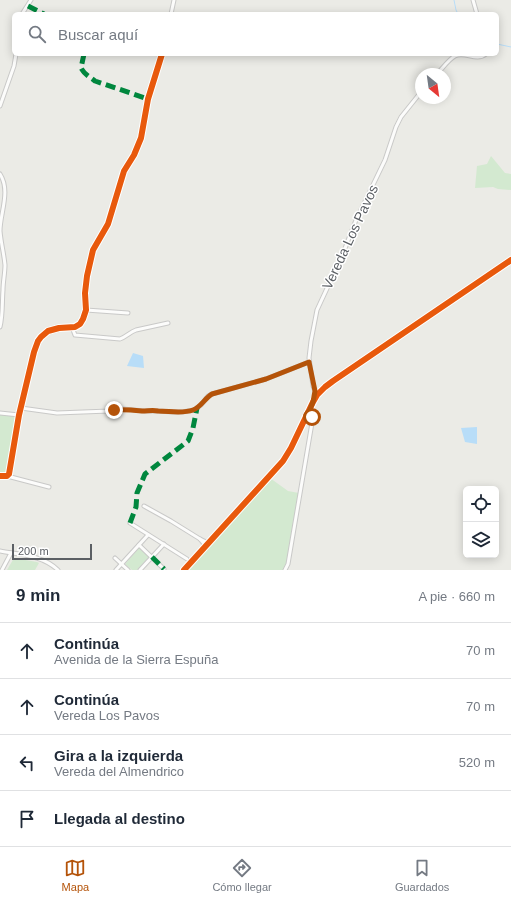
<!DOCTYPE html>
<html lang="es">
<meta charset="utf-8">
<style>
:root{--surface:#fff;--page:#f6f6f7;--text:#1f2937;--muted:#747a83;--line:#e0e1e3;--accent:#b45309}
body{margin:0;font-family:Arial,sans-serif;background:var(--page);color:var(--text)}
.controls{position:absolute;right:12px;bottom:12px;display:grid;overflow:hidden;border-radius:6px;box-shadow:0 2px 10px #0003}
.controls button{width:36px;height:36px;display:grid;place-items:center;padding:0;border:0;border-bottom:1px solid var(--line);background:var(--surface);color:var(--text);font:20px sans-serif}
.compass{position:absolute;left:415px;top:68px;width:36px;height:36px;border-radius:50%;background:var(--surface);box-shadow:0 2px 10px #0003;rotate:151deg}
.scale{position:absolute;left:12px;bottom:10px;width:80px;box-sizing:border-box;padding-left:4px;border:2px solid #5b5f64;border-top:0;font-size:11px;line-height:14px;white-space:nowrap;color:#5b5f64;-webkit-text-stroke:3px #fff;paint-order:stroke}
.stop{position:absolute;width:12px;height:12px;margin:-9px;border:3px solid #b45309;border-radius:50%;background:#fff}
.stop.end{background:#b45309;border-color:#fff;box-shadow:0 1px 4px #0008}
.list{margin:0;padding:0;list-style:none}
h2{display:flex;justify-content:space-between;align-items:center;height:52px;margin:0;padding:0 16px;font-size:17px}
h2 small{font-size:13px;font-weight:400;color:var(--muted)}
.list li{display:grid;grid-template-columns:26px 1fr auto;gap:12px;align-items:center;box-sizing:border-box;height:56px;padding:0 16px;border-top:1px solid var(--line)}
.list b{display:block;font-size:15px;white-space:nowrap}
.list p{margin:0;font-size:13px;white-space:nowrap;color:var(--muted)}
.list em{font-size:13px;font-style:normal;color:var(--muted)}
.icon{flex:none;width:22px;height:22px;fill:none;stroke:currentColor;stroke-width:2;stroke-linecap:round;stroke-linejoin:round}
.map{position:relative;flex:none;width:511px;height:570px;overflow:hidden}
.search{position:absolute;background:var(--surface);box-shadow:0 2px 10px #0003;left:12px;right:12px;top:12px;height:44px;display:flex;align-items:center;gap:10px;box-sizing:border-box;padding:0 14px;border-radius:6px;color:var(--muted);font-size:15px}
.sheet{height:276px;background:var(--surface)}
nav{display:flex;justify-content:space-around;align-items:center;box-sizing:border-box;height:56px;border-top:1px solid var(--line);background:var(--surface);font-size:11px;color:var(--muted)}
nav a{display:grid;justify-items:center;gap:2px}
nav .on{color:var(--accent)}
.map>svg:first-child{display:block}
</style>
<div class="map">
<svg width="511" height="570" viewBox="0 0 511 570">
<rect width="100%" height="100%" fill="#ebebe6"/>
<!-- green -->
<g fill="#d3e9d0">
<polygon points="491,156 505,173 511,174 511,190 498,189 493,187 475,188 477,166 487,164"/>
<polygon points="0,414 18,416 8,474 6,475 0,475"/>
<polygon points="270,478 288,491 299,493 287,564 284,570 186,570 197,558 209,547 218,535"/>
<polygon points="139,548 149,557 137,570 132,570 125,564"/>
<polygon points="14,558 37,562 39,563 35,570 7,570"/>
</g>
<!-- water -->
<g fill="#b8ddf8">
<polygon points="133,353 143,356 144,368 127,366"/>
<polygon points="477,427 477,444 465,442 461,428"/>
</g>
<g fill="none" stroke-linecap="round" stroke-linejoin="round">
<!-- stream -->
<g stroke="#b8ddf8" stroke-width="1">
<polyline points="454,0 456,10 458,14"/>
<polyline points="497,44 511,47"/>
</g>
<defs>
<g id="street">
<polyline points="473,0 477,14"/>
<polyline points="22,14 31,0"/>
<polyline points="171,14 174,0"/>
<path d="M437 74C442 69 449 59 455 56 465 51 476 62 486 54"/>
<polyline points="0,106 14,66 16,54"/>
<path d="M0 174C11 191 0 213 0 231 1 243 4 254 5 265 5 273 3 282 3 290 2 302 3 315 0 327"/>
<polyline points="86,310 128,313"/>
<path d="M72 327 75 335 120 339C126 337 130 332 136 330L168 323"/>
<polyline points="317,395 315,391 313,386 309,358 311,341 317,310 342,256 356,220 385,160 396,127 401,117 421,92"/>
<polyline points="21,408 57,413 109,411 123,409 144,411 158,411 173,412 182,412 194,410 201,405 208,396 212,394 266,379 309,362"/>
<polyline points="0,413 19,415"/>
<polyline points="0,476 7,476 9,474 19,415 34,352 38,341 41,337 48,331 59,328 75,327 80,324 83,319 86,310 85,293 87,276 93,250 108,224 124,171 134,155 141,138 148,99 162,54"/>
<polyline points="7,476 49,487"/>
<polyline points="144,506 171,521 200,539"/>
<polyline points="130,523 187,559"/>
<polyline points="139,545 164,569"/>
<polyline points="206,546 200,539 208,543"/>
<path d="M0 551C21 555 42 555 58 570"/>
<polyline points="115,558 128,570"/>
<polyline points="2,570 11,553"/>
<polyline points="116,570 148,535"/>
<polyline points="140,570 164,544"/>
<polyline points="285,570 288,564 313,417 308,414"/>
</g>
<polyline id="primary" points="184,570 283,461 291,448 313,402 317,395 325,387 333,381 511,260"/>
</defs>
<!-- street casing -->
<use href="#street" stroke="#c9c9c8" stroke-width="5"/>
<!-- primary casing -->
<use href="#primary" stroke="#d4cbb3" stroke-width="6"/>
<!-- street -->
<use href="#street" stroke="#fcfcfb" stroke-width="3"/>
<!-- primary -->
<use href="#primary" stroke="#f3f1e7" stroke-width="4.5"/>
<!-- quiet -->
<g stroke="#00873e" stroke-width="5" stroke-dasharray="10 5" stroke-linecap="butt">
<polyline points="28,6 44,14"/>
<path d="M84 54 81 68C84 74 90 77 95 81L148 99"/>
<polyline points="130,523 136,507 137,493 145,474 188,441 193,428 197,408"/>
<polyline points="152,557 164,569"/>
</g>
<defs>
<g id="cycleway">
<polyline points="0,476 7,476 9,474 19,415 34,352 38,341 41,337 48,331 59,328 75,327 80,324 83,319 86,310 85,293 87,276 93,250 108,224 124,171 134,155 141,138 148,99 162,54"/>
<polyline points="184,570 283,461 291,448 313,402 317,395 325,387 333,381 511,260"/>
</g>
</defs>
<!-- cycleway casing -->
<use href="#cycleway" stroke="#fff" stroke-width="8"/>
<!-- cycleway -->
<use href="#cycleway" stroke="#e8590c" stroke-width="6"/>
</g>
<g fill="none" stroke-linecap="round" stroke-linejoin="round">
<!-- route -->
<path stroke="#b45309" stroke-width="5" d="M114 410C124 409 133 410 142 411 148 411 153 410 158 411 170 411 182 414 193 410 201 407 205 398 212 394L266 379 309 362 315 391 313 402 308 414 312 417"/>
</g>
<g text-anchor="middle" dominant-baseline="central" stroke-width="3" stroke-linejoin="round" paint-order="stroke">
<!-- street labels -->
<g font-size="14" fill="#5b5f64" stroke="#fff">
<text transform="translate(350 237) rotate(-65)">Vereda Los Pavos</text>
</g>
</g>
</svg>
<div class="controls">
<button><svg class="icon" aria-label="locate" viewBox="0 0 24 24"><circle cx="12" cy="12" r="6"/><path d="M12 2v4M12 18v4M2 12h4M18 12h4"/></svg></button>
<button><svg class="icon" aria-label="layers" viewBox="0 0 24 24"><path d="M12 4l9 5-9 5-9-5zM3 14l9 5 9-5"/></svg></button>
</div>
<svg class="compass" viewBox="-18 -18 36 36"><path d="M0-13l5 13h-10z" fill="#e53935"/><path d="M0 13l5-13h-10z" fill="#747a83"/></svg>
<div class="scale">200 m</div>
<div class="stop" style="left:312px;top:417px"></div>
<div class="stop end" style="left:114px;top:410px"></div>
<div class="search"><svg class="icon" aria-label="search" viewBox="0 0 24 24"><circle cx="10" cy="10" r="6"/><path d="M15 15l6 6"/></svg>Buscar aquí</div>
</div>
<section class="sheet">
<h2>9 min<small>A pie · 660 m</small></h2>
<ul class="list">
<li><svg class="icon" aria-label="ahead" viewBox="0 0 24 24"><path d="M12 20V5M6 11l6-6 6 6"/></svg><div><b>Continúa</b><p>Avenida de la Sierra Espuña</p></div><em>70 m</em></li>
<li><svg class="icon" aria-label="ahead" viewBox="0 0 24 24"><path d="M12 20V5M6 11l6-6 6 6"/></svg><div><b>Continúa</b><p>Vereda Los Pavos</p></div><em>70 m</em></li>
<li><svg class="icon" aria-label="left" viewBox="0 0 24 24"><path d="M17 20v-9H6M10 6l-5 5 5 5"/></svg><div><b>Gira a la izquierda</b><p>Vereda del Almendrico</p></div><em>520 m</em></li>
<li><svg class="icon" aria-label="arrive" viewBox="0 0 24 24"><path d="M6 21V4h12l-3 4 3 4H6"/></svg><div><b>Llegada al destino</b></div></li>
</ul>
</section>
<nav>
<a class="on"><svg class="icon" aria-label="map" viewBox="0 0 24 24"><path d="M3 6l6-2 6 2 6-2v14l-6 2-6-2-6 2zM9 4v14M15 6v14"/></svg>Mapa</a>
<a><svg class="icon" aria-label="directions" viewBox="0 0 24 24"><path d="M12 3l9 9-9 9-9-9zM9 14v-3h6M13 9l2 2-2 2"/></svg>Cómo llegar</a>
<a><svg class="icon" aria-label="saved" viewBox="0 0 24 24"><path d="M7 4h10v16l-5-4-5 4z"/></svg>Guardados</a>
</nav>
